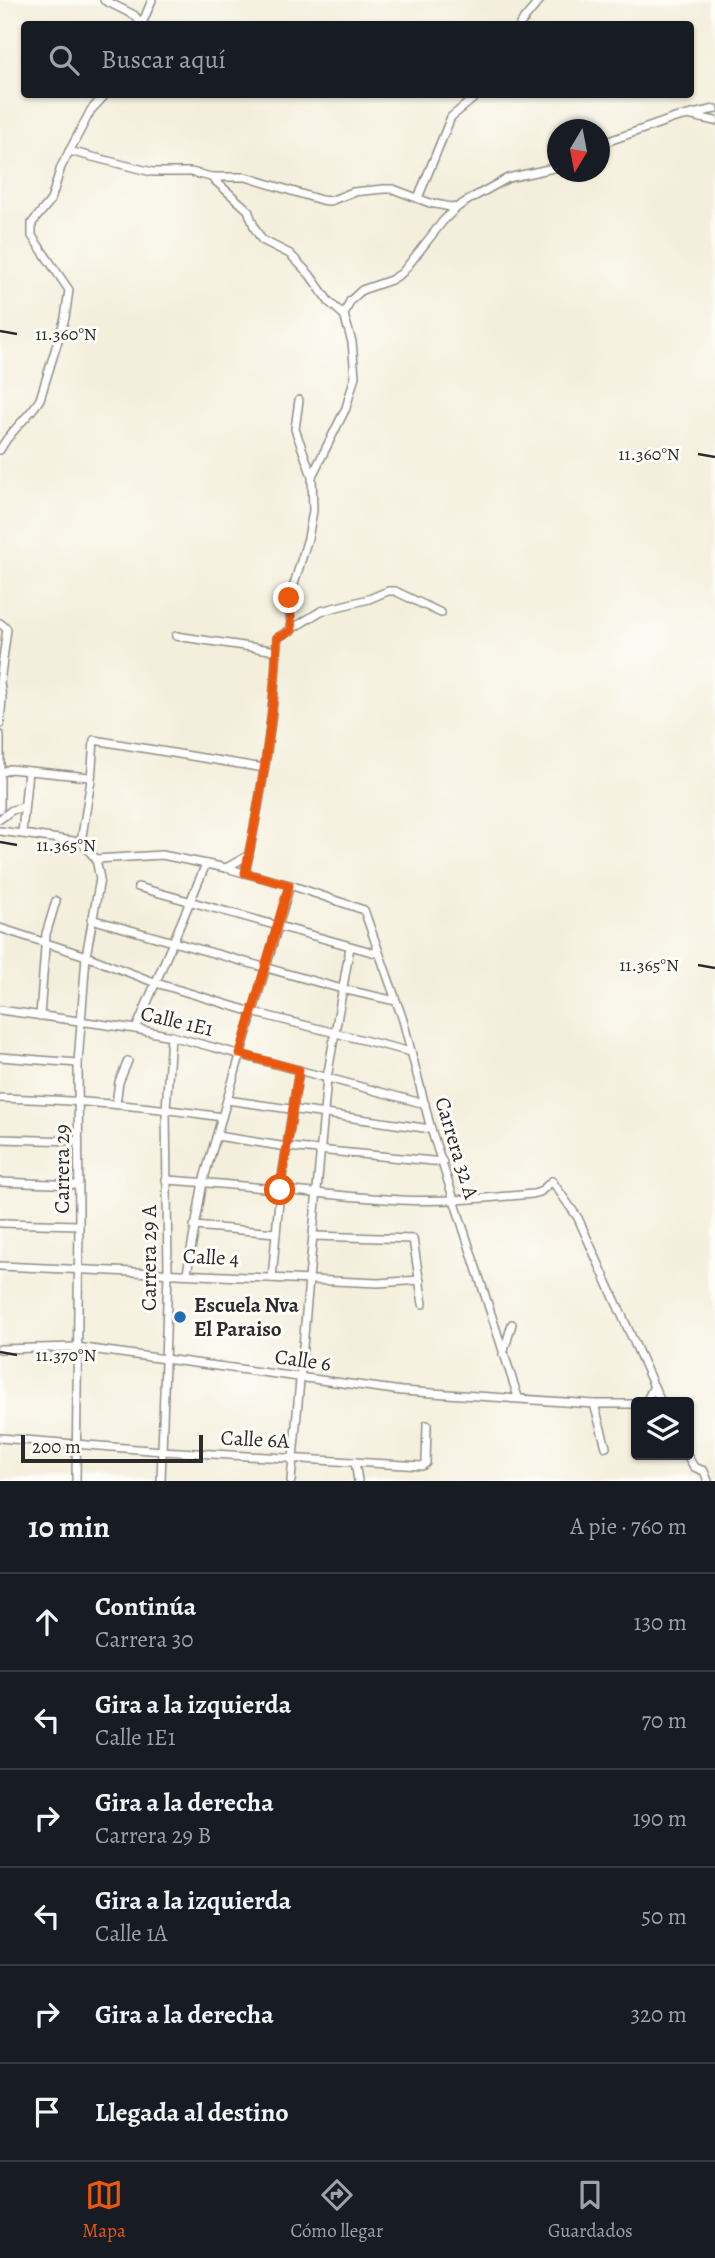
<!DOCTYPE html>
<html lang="es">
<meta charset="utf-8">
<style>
:root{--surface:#171b24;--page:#242831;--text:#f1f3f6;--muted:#9ea1a6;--line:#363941;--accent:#ea580c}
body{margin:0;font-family:Alegreya,serif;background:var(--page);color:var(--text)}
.controls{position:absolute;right:21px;bottom:21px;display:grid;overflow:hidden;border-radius:7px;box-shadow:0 2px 5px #0004}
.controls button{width:63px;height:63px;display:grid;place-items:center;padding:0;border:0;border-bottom:2px solid var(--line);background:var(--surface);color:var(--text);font:35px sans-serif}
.compass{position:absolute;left:547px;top:119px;width:63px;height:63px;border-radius:50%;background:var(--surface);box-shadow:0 2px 5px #0004;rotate:190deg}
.scale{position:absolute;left:21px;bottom:18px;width:182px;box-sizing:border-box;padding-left:7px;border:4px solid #2b2b2b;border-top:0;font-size:19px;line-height:24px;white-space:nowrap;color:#2b2b2b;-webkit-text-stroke:5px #fdfcf7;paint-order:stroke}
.stop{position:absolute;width:21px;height:21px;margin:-16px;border:5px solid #ea580c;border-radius:50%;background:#fff}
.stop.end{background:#ea580c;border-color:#fff;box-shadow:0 2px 7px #0008}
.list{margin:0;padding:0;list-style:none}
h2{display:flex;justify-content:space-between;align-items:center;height:91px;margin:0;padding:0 28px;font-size:30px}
h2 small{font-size:23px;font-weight:400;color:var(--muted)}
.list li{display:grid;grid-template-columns:46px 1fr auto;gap:21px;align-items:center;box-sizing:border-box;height:98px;padding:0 28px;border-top:2px solid var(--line)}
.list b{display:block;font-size:26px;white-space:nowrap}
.list p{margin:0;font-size:23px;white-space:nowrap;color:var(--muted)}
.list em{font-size:23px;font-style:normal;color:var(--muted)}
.icon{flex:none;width:38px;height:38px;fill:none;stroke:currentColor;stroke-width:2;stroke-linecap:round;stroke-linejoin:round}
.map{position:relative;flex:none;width:715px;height:1481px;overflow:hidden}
.search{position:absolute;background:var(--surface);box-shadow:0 2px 5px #0004;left:21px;right:21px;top:21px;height:77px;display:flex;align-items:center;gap:18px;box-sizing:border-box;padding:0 24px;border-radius:7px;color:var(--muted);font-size:26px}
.sheet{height:679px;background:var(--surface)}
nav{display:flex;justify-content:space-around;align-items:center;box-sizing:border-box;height:98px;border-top:2px solid var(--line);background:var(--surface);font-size:19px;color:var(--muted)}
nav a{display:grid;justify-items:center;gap:4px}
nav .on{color:var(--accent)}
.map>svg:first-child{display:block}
</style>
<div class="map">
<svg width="715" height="1481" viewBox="0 0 715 1481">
<rect width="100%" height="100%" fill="#fdfcf7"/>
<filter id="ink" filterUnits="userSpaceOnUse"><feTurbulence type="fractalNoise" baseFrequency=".0143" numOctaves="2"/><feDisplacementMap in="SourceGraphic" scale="14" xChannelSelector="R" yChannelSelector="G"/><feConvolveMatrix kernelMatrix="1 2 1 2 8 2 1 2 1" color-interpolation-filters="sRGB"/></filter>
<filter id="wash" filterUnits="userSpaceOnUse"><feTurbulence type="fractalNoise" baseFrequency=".00686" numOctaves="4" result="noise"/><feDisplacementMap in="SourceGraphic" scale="28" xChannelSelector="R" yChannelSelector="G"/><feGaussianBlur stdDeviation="1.57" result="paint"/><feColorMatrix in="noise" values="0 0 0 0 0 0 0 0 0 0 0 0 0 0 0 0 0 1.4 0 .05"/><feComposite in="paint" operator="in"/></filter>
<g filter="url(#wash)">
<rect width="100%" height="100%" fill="#f4efdc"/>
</g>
<g filter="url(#ink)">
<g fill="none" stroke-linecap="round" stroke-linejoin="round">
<defs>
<g id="street">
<polyline points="104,0 134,15 142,24"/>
<polyline points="142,24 152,0"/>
<polyline points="520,24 540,0"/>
<polyline points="692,116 715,121"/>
<polyline points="600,144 675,118 715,109"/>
<polyline points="69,151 152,172 191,172 211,177 246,177 321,200 330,201 353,192 384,189 393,189 430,203 456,208"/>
<polyline points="211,177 248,210 255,229 262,240 290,254 310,275 329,302 344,315"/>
<polyline points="418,198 451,117 479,94"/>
<polyline points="299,400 295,429 312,476"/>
<path d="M0 450C10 430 29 418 40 399L65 318 69 290 32 236V223L51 200 61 167 91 110 106 94"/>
<polyline points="0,623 7,629 0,682 2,699 0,724"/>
<polyline points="292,630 288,604 308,538 313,511 312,476 346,408 355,376 352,342 344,315 350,301 362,290 391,280 402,273 443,221 456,208 470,199 508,178 558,167"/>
<polyline points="176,636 277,651"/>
<polyline points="0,735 0,809"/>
<polyline points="0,773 10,769 89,777"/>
<polyline points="0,819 12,810 24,807"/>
<polyline points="0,831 81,842 96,859 162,855 226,868 290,885 364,910 403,1020 431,1129 518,1397"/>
<polyline points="22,833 28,771"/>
<polyline points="81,842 91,780 94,740 264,768"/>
<polyline points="226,868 249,855"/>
<path d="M245 873C261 796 275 717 277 638L321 611 369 599 388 591H395L441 613"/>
<polyline points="138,887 379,954"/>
<polyline points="91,919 342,989 396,1001"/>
<polyline points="0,928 86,956 156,983 252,1012 411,1052"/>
<polyline points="0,1010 136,1029 171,1036 425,1104"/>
<polyline points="40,1016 46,934 56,901"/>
<polyline points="136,1029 206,864"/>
<polyline points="0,1057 78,1063"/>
<path d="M0 1098C75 1100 148 1106 222 1117"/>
<polyline points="227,1100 431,1129"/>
<polyline points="116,1104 119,1082 128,1061"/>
<polyline points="217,1136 287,1147 443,1162"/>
<polyline points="0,1139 78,1141"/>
<path d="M166 1180C245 1184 322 1196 400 1200 445 1202 489 1198 533 1194L540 1192 552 1181 578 1218 661 1402"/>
<polyline points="0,1182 78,1185"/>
<polyline points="0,1223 79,1225"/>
<polyline points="194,1226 276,1233"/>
<polyline points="313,1236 413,1239 423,1304"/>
<polyline points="0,1266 378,1283 420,1280"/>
<polyline points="187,1273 203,1182 290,885"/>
<polyline points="272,1278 280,1190 299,1070"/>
<polyline points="0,1349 76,1347 402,1391 594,1404 636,1404"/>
<polyline points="503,1354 512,1324"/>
<polyline points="646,1402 653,1388"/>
<polyline points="594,1404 606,1447"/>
<polyline points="0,1438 162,1451 422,1466 426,1463 427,1425"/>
<polyline points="687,1455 694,1467 704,1471 708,1481"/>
<polyline points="355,1462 358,1481"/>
<polyline points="76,1481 79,1225 78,1063 86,956 100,879 96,859"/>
<polyline points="161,1481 168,1273 166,1109 171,1036"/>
<polyline points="291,1481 327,1078 350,947"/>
</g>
</defs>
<!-- street casing -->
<use href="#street" stroke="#908d84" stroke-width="10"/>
<!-- street -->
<use href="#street" stroke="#fff" stroke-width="7"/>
</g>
</g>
<g fill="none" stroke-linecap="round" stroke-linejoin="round" filter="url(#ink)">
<!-- route -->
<path stroke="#ea580c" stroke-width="9" d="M280 1190 299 1070 240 1054 289 885 245 873C261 797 275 716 277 638L292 630 289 598"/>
</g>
<!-- ticks -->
<path fill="none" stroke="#2b2b2b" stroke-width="2.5" d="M0 331 17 334M698 454 715 457M0 842 17 845M698 965 715 968M0 1352 17 1355"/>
<!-- markers -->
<circle fill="#1f6fb2" stroke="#fdfcf7" stroke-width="2.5" cx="180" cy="1317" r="7"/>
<g text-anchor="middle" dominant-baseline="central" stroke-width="6" stroke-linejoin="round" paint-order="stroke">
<!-- street labels -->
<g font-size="21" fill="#2b2b2b" stroke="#fdfcf7">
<text transform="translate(177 1021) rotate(13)">Calle 1E1</text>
<text transform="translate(457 1148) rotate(73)">Carrera 32 A</text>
<text transform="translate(62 1169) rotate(-90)">Carrera 29</text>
<text transform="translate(211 1257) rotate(3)">Calle 4</text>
<text transform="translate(149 1258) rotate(-90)">Carrera 29 A</text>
<text transform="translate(303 1360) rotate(8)">Calle 6</text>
<text transform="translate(255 1439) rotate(3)">Calle 6A</text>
</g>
<!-- poi labels -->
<g font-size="21" font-weight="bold" fill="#2b2b2b" stroke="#fdfcf7" text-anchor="start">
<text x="194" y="1305">Escuela Nva<tspan x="194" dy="24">El Paraiso</tspan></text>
</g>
</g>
<g font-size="18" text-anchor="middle" fill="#2b2b2b" stroke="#fdfcf7" stroke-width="6" stroke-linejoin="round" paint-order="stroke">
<text x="66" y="340">11.360°N</text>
<text x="649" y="460">11.360°N</text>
<text x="66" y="851">11.365°N</text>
<text x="649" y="971">11.365°N</text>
<text x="66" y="1361">11.370°N</text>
</g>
</svg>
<div class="controls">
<button><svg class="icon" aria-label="layers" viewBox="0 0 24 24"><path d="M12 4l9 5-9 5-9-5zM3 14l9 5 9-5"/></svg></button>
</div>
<svg class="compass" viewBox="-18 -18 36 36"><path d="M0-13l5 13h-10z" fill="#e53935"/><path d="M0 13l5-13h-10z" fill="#9ea1a6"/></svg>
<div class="scale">200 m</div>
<div class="stop" style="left:280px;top:1190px"></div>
<div class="stop end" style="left:289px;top:598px"></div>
<div class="search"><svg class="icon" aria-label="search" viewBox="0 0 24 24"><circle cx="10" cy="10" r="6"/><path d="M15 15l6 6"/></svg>Buscar aquí</div>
</div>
<section class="sheet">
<h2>10 min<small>A pie · 760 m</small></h2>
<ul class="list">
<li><svg class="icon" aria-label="ahead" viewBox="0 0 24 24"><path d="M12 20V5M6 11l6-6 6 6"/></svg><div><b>Continúa</b><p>Carrera 30</p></div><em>130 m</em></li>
<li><svg class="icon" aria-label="left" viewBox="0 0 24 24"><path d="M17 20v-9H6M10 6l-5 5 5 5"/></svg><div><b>Gira a la izquierda</b><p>Calle 1E1</p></div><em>70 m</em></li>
<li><svg class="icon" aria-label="right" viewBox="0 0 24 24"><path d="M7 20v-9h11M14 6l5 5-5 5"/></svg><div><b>Gira a la derecha</b><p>Carrera 29 B</p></div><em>190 m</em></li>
<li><svg class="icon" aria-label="left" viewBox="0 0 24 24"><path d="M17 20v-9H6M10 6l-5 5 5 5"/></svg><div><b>Gira a la izquierda</b><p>Calle 1A</p></div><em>50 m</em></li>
<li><svg class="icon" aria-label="right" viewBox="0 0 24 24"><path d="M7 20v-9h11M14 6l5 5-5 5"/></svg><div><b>Gira a la derecha</b></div><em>320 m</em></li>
<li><svg class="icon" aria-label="arrive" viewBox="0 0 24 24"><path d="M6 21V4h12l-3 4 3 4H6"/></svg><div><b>Llegada al destino</b></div></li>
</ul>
</section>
<nav>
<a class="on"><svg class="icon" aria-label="map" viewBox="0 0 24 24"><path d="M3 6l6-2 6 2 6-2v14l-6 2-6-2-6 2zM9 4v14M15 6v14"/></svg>Mapa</a>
<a><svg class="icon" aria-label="directions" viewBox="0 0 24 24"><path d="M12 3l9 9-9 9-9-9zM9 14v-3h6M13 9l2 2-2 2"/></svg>Cómo llegar</a>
<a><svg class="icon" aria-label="saved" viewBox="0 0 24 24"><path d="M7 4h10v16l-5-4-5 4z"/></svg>Guardados</a>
</nav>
